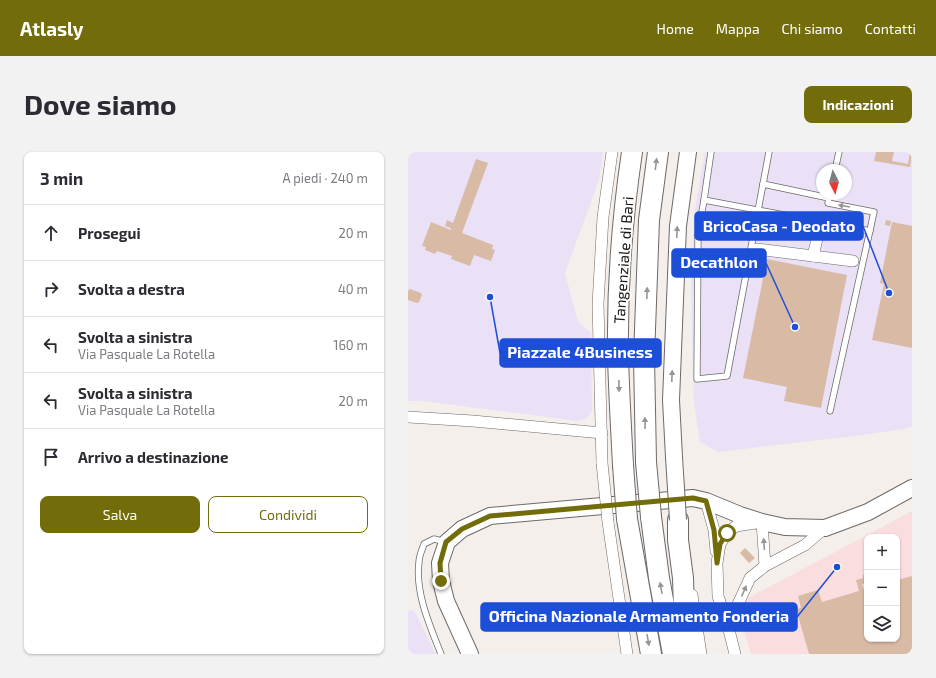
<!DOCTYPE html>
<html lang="it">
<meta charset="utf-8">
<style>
:root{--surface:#fff;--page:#f2f2f3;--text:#2b2b33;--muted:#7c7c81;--line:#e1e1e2;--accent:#726d0a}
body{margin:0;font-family:"Exo 2",sans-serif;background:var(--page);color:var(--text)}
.controls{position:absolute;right:12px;bottom:12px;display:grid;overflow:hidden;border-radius:8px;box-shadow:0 1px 3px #0004}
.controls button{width:36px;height:36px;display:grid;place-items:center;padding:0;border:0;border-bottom:1px solid var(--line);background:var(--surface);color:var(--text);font:20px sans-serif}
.compass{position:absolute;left:408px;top:12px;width:36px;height:36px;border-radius:50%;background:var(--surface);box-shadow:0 1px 3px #0004;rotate:174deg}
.stop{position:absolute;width:12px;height:12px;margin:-9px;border:3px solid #726d0a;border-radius:50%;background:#fff}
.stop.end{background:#726d0a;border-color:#fff;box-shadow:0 1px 4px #0008}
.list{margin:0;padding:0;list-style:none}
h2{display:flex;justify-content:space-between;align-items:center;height:52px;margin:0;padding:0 16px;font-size:17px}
h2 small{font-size:13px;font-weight:400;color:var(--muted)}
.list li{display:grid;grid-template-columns:26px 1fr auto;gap:12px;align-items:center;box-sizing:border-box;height:56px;padding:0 16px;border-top:1px solid var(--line)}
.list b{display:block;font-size:15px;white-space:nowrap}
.list p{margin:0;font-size:13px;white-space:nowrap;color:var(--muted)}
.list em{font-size:13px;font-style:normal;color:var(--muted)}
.actions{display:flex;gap:8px;padding:12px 16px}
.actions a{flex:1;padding:9px 0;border:1px solid var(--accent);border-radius:8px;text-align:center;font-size:14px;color:var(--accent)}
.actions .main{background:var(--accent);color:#fff}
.icon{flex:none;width:22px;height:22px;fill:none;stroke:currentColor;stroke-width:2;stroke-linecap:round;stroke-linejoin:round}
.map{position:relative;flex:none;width:504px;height:502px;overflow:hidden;border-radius:8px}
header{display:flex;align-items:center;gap:24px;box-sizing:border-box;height:56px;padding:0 20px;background:var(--accent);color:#fff}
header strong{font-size:19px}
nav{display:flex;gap:22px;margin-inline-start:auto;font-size:14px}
.intro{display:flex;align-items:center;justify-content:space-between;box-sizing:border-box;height:96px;padding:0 24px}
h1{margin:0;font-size:28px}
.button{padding:10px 18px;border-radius:8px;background:var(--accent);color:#fff;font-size:14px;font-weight:700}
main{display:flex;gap:24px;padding:0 24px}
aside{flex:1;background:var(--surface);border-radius:8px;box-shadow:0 1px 3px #0004}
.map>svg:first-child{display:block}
</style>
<header>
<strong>Atlasly</strong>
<nav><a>Home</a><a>Mappa</a><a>Chi siamo</a><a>Contatti</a></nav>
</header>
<div class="intro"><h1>Dove siamo</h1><a class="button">Indicazioni</a></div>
<main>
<aside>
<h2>3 min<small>A piedi · 240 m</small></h2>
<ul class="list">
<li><svg class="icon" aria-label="ahead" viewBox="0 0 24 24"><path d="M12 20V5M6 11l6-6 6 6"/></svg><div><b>Prosegui</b></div><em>20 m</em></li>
<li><svg class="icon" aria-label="right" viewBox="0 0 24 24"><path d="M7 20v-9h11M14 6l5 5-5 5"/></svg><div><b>Svolta a destra</b></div><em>40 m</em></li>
<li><svg class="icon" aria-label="left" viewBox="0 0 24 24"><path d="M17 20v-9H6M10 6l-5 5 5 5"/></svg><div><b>Svolta a sinistra</b><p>Via Pasquale La Rotella</p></div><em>160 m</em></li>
<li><svg class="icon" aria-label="left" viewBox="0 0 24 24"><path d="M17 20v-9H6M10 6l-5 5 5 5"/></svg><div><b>Svolta a sinistra</b><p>Via Pasquale La Rotella</p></div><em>20 m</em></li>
<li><svg class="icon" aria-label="arrive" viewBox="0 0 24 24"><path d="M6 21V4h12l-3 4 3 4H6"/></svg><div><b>Arrivo a destinazione</b></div></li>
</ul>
<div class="actions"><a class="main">Salva</a><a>Condividi</a></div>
</aside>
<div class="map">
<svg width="504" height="502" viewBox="0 0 504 502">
<rect width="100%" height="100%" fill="#f4efeb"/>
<!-- commercial -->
<g fill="#eae1f7" fill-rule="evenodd">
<polygon points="0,0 195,0 191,28 157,121 170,170 183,181 184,259 181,264 177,267 170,269 14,249 0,249"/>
<path d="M297 0H504V274L496 277 455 283 310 300 292 290 286 251 285 229 283 123 286 64ZM414 18H438V42H414Z"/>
<polygon points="6,458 28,502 0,502 0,459"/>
</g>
<!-- industrial -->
<path fill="#fadedf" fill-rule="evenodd" d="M504 359V502H343L332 466 335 454 342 445ZM459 385H489V487H459Z"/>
<!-- building -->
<g fill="#d9baa5">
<polygon points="468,0 486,0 484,9 500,12 502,0 504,0 502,15 466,9"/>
<polygon points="68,7 80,11 54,81 85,93 84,97 87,98 83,109 66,103 62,114 43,107 44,104 29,99 27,102 17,98 18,95 14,94 23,70 43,78 43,76 37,74 39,68 45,71"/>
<polygon points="478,68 483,69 482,74 477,73"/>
<polygon points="484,70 504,74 504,196 464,188 476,132 472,131"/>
<polygon points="359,107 439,123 413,256 376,249 379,235 335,226"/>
<polygon points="2,137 13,141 14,143 11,150 9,151 0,148 0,139"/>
<polygon points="337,396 347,406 341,411 332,401"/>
<polygon points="459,422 459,431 454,432 456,438 459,437 459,487 489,487 489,428 504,424 504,502 401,502 388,457 393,456 390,444 410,438 414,450 451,439 448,428 455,426 455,423"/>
</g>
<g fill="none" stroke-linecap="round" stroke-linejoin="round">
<defs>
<g id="lane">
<polyline points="303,0 296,48 290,83 289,227 319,224 361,0"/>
<polyline points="427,18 431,0"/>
<polyline points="355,32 421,46"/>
<polyline points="422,42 420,51 466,60 422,259"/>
<polyline points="296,48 462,79"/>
<path d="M33 502C22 474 7 441 11 410 11 404 14 398 16 392L26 387 38 390"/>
</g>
<g id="street">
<polyline points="349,97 405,104 413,70"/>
<polyline points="405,104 445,109"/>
<polyline points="0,265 65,269 194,281"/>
<polyline points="194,311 190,152 195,65 204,0"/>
<polyline points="298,349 306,378 308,399"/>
<polyline points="200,370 219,502"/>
<polyline points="284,443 293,502"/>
<polyline points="320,474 342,426 357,414 397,393 417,376"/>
<polyline points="327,502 320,474 310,444 309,411 312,392 319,381 328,374 354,370 357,414"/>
</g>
<g id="secondary">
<polyline points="266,305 263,248 270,74 280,0"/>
<polyline points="62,502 38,449 33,429 32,411 39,390 54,377 82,364 285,346 298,349 332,363 354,370 377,375 417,376 460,360 504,336"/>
</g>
<g id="highway">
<polyline points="238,310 236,205 241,68 250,0"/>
<path d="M215 313C213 277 211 240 210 204 209 136 214 67 224 0"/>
<polyline points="243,365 251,426 265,502"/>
<polyline points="219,367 243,502"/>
<polyline points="270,368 270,388 275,426 276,457 275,481 278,502"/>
</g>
</defs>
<!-- lane casing -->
<use href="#lane" stroke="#6e6966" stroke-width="7"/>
<!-- street casing -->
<use href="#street" stroke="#6e6966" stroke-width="12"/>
<!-- secondary casing -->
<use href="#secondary" stroke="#6e6966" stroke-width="18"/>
<!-- highway casing -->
<use href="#highway" stroke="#6e6966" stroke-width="22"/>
<!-- lane -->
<use href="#lane" stroke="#fff" stroke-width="5.5"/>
<!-- street -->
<use href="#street" stroke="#fff" stroke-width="11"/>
<!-- secondary -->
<use href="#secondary" stroke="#fff" stroke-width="16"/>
<!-- highway -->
<use href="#highway" stroke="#fff" stroke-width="20"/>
<defs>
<polyline id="street-bridge" points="194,311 200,370"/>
<polyline id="secondary-bridge" points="266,305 270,368"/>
<g id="highway-bridge">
<polyline points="238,310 243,365"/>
<polyline points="215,313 219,367"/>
</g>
</defs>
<!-- street-bridge casing -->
<use href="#street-bridge" stroke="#6e6966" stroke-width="12" stroke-linecap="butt"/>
<!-- secondary-bridge casing -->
<use href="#secondary-bridge" stroke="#6e6966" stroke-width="18" stroke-linecap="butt"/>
<!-- highway-bridge casing -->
<use href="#highway-bridge" stroke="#6e6966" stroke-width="22" stroke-linecap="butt"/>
<!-- street-bridge -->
<use href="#street-bridge" stroke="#fff" stroke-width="11"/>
<!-- secondary-bridge -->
<use href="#secondary-bridge" stroke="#fff" stroke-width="16"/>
<!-- highway-bridge -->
<use href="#highway-bridge" stroke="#fff" stroke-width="20"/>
</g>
<!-- one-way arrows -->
<defs><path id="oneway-solid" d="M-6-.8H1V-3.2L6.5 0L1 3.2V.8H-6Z"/></defs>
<g fill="#969595">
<use href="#oneway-solid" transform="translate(248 12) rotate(-83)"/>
<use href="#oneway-solid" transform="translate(436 54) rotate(-170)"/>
<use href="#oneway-solid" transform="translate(269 80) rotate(-87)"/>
<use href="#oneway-solid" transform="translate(239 141) rotate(-88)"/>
<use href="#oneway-solid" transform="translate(264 224) rotate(-88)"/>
<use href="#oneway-solid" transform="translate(211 234) rotate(89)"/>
<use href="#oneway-solid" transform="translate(237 271) rotate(-91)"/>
<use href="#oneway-solid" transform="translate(356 392) rotate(-94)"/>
<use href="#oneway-solid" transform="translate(253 436) rotate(-100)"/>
<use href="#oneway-solid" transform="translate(336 439) rotate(-66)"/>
<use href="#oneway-solid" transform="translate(240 488) rotate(80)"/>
</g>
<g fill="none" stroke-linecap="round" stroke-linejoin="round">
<!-- route -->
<polyline stroke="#726d0a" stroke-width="5" points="33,429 32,411 38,390 54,377 82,364 285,346 298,349 306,378 309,411 312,392 319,381"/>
</g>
<g text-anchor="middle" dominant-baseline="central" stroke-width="3.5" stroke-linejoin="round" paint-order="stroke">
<!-- street labels -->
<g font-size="15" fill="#161413" stroke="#fff">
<text transform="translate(215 108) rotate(-86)">Tangenziale di Bari</text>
</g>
</g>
<!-- callouts -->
<path fill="none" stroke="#1d4ed8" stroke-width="1.5" d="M481 141L455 74M387 175L358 111M82 145L92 201M429 415L389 465"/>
<g fill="#1d4ed8" stroke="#fff" stroke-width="1.5">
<circle cx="481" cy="141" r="4"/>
<circle cx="387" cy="175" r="4"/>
<circle cx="82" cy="145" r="4"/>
<circle cx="429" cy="415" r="4"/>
</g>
<g fill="#1d4ed8" stroke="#1d4ed8" stroke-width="1.5">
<rect x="287" y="60" width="168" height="28" rx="4"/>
<rect x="264" y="97" width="94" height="28" rx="4"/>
<rect x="92" y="187" width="161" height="28" rx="4"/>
<rect x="73" y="451" width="316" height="28" rx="4"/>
</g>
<g font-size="16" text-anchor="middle" font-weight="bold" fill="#fff">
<text x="371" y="80">BricoCasa - Deodato</text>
<text x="311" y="116">Decathlon</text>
<text x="172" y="206">Piazzale 4Business</text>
<text x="231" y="470">Officina Nazionale Armamento Fonderia</text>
</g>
</svg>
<div class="controls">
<button>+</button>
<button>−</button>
<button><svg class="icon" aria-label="layers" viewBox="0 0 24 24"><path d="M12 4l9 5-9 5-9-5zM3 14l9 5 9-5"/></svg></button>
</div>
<svg class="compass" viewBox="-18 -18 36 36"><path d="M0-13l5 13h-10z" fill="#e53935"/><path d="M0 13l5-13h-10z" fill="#7c7c81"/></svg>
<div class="stop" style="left:319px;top:381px"></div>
<div class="stop end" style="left:33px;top:429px"></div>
</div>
</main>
